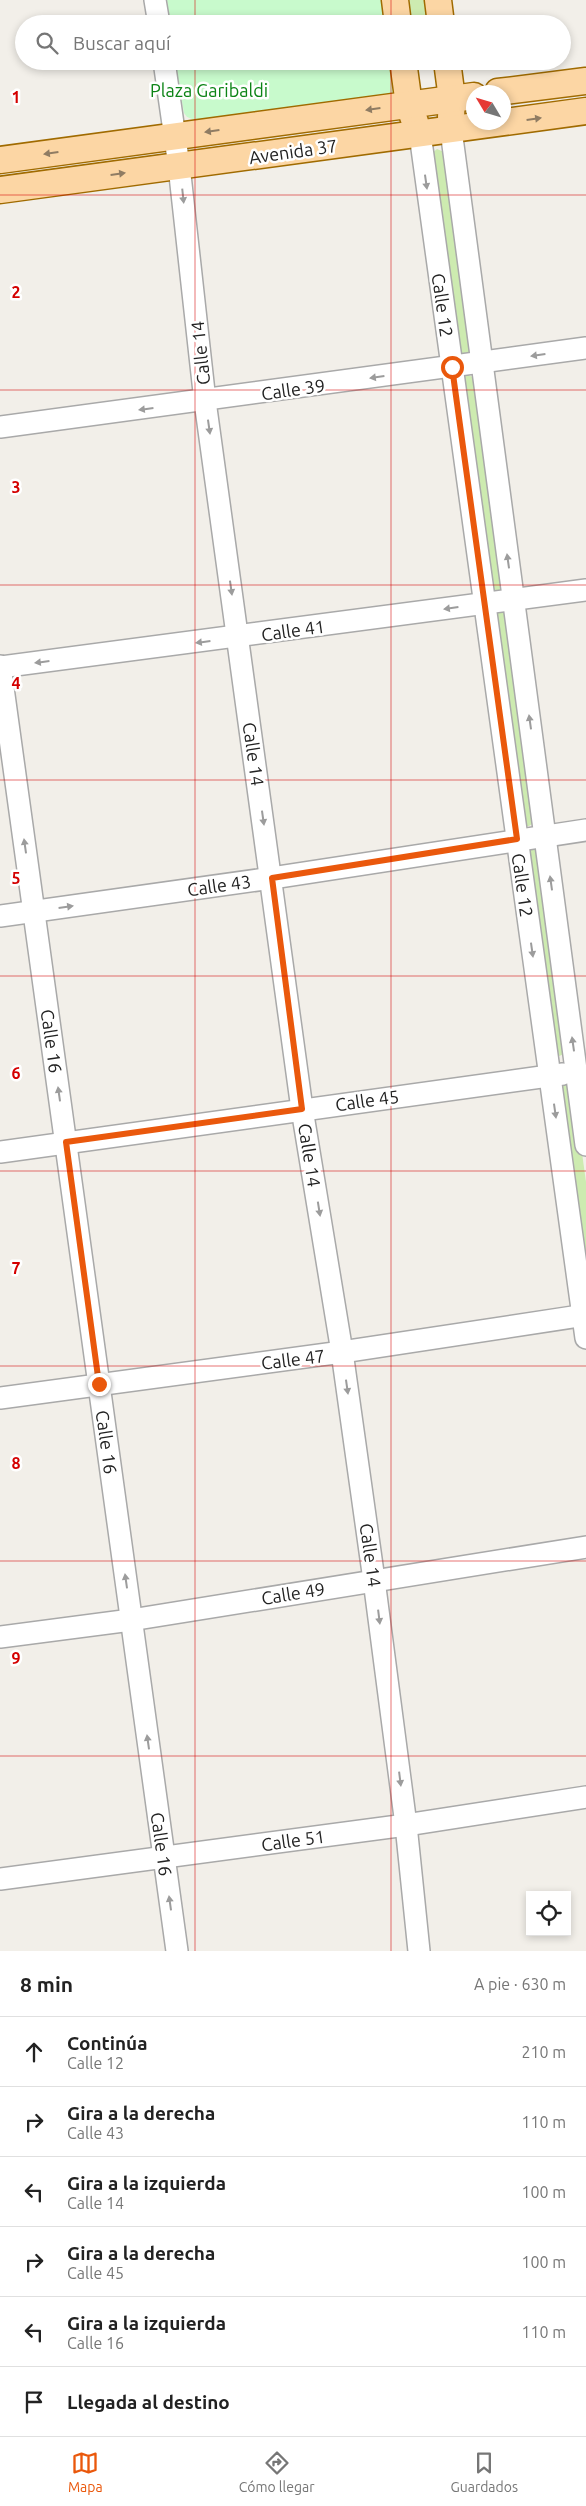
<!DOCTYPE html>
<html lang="es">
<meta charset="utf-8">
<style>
:root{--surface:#fff;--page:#f2f2f2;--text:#222;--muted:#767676;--line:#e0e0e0;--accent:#ea580c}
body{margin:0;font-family:Ubuntu,sans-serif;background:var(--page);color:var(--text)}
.controls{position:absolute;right:15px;bottom:15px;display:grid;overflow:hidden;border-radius:0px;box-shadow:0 2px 8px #0003}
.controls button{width:45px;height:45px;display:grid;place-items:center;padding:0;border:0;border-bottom:1px solid var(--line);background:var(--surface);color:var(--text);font:25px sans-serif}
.compass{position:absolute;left:466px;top:85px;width:45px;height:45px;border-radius:50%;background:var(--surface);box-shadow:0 2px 8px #0003;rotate:308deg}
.stop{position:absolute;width:15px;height:15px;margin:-11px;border:4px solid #ea580c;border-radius:50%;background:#fff}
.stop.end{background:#ea580c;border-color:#fff;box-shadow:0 1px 5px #0008}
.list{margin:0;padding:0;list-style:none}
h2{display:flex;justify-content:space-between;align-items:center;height:65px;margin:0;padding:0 20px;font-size:21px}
h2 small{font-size:16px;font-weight:400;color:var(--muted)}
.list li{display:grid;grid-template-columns:32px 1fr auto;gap:15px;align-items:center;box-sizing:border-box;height:70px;padding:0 20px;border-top:1px solid var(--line)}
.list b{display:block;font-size:19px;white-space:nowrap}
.list p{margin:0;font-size:16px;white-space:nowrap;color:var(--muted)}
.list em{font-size:16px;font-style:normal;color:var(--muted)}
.icon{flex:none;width:28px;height:28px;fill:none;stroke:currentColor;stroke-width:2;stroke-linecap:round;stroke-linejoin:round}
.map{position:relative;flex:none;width:586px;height:1951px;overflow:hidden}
.search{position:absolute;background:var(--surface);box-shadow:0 2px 8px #0003;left:15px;right:15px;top:15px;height:55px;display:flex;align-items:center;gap:12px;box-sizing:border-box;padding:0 18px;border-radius:28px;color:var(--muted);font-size:19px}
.sheet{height:485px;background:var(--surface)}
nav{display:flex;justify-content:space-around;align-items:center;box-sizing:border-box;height:70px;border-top:1px solid var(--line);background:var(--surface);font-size:14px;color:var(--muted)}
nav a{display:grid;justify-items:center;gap:2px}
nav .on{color:var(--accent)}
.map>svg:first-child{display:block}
</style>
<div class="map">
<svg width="586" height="1951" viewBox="0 0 586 1951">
<rect width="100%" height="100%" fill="#f2efe9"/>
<!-- grass -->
<g fill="#cdebb0">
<polygon points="404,0 431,0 435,24 407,24"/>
<polygon points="437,149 444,152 473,355 460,360 431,154"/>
<polygon points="468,375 475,378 503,590 493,594 464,377"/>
<polygon points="500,611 506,613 535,822 529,826 525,826 496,613"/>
<polygon points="535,843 566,1053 557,1057 526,847"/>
<polygon points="572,1080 586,1182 586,1300 556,1082"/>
</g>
<!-- park -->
<g fill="#c8facc">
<polygon points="167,0 388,0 391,24 170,24"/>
<polygon points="175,61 397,61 394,93 391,94 197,121 187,117 184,113"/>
</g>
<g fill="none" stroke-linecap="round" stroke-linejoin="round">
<defs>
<g id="minor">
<polyline points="155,0 159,24"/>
<polyline points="164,61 179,166 205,401 302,1109 342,1352 374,1580 406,1825 419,1951"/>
<polyline points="451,130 586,1145"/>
<polyline points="420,134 586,1338"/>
<polyline points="0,427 586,348"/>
<polyline points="0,666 177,1951"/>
<polyline points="0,667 586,590"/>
<polyline points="0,916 272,878 586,830"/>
<polyline points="0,1152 563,1074"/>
<polyline points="0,1398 342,1352 586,1315"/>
<polyline points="0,1637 131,1620 586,1547"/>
<polyline points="0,1879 406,1825 586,1797"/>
</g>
<g id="major">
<polyline points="395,0 398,24"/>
<polyline points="438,0 441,24"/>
<polyline points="403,61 409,105 415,122"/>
<polyline points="447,61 452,99 451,117"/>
<polyline points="498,92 586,81"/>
<polyline points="0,160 474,96"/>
<polyline points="0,190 586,111"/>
</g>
</defs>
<!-- minor casing -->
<use href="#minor" stroke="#a9a9a9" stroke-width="24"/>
<!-- major casing -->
<use href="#major" stroke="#a06b00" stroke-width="29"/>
<!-- minor -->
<use href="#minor" stroke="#fff" stroke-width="21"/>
<!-- major -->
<use href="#major" stroke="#fcd6a4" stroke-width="26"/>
</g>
<!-- one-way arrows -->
<defs><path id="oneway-solid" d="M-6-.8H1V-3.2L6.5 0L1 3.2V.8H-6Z" transform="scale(1.25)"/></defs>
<g fill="#8f7c63">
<use href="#oneway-solid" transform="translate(373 109) rotate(172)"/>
<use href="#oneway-solid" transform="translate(534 119) rotate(-8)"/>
<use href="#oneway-solid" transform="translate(212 131) rotate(172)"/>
<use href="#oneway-solid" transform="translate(51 153) rotate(172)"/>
<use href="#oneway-solid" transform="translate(118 174) rotate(-8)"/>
</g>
<g fill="#9c9c9c">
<use href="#oneway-solid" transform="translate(426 182) rotate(82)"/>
<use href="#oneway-solid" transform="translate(183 196) rotate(84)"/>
<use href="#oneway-solid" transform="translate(538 355) rotate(172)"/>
<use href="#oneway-solid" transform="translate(377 377) rotate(172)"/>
<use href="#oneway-solid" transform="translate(146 409) rotate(173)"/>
<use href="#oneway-solid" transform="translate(209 427) rotate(82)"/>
<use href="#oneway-solid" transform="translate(508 561) rotate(-98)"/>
<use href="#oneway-solid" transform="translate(231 588) rotate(82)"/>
<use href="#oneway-solid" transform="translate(451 608) rotate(172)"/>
<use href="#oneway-solid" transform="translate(203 642) rotate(173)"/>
<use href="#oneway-solid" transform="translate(42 662) rotate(173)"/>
<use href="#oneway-solid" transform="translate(530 722) rotate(-98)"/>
<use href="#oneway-solid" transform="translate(263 818) rotate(82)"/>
<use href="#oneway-solid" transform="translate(25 846) rotate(-98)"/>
<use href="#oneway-solid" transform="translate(551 883) rotate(-98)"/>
<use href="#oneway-solid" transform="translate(66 907) rotate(-8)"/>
<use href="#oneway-solid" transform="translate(532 950) rotate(82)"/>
<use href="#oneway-solid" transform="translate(573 1044) rotate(-98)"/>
<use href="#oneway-solid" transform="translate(59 1094) rotate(-98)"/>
<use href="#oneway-solid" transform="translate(555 1111) rotate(82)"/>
<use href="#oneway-solid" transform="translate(319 1209) rotate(81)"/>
<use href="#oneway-solid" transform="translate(347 1387) rotate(82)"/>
<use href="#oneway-solid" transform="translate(126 1581) rotate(-98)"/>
<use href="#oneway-solid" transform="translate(379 1617) rotate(83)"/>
<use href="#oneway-solid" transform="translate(148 1742) rotate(-98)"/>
<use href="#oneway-solid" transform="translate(400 1779) rotate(83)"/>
<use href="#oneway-solid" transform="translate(170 1903) rotate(-98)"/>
</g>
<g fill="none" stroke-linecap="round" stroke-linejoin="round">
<!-- route -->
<polyline stroke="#ea580c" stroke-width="6" points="99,1384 66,1142 302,1109 272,878 517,839 452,367"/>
</g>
<!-- grid -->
<path fill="none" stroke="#d40000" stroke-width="1" stroke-opacity="0.55" d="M195 0V24M391 0V24M195 61V1951M391 61V1951M0 195H586M0 390H586M0 585H586M0 780H586M0 976H586M0 1171H586M0 1366H586M0 1561H586M0 1756H586"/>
<g text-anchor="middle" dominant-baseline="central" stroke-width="5" stroke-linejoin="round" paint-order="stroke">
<!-- park labels -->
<g font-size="18" fill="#0c8416" stroke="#fff">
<text x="209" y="90">Plaza Garibaldi</text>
</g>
<!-- street labels -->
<g font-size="18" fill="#222" stroke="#fff">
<text transform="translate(293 151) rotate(-8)">Avenida 37</text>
<text transform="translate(443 305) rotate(82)">Calle 12</text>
<text transform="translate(200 353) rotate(-96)">Calle 14</text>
<text transform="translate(293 389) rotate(-8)">Calle 39</text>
<text transform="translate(293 630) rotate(-8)">Calle 41</text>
<text transform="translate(254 754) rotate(82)">Calle 14</text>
<text transform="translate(219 885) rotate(-8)">Calle 43</text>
<text transform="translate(523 885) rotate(82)">Calle 12</text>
<text transform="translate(52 1041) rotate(82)">Calle 16</text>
<text transform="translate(367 1100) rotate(-8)">Calle 45</text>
<text transform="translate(310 1155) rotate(81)">Calle 14</text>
<text transform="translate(293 1359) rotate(-7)">Calle 47</text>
<text transform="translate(107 1442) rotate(82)">Calle 16</text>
<text transform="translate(371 1555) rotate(82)">Calle 14</text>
<text transform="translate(293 1593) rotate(-9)">Calle 49</text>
<text transform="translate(293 1840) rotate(-8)">Calle 51</text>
<text transform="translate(162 1844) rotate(82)">Calle 16</text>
</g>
</g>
<g font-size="16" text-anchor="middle" font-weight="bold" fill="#d40000" stroke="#fff" stroke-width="5" stroke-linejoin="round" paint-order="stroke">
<text x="16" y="103">1</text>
<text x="16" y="298">2</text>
<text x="16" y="493">3</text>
<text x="16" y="689">4</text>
<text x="16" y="884">5</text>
<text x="16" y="1079">6</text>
<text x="16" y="1274">7</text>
<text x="16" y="1469">8</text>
<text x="16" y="1664">9</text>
</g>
</svg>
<div class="controls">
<button><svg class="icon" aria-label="locate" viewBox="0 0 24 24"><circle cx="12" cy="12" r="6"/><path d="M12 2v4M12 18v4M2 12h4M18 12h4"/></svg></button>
</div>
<svg class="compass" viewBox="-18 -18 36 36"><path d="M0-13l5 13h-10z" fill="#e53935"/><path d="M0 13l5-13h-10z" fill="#767676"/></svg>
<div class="stop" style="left:452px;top:367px"></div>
<div class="stop end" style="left:99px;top:1384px"></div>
<div class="search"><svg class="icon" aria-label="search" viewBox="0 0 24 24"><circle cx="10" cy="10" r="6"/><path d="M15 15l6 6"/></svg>Buscar aquí</div>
</div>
<section class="sheet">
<h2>8 min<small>A pie · 630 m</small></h2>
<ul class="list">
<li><svg class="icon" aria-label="ahead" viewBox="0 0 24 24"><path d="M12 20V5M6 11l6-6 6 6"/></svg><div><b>Continúa</b><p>Calle 12</p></div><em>210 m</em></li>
<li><svg class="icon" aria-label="right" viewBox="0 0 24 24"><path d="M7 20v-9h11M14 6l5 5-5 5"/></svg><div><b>Gira a la derecha</b><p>Calle 43</p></div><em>110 m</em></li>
<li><svg class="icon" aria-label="left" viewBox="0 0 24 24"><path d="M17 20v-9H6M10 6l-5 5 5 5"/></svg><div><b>Gira a la izquierda</b><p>Calle 14</p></div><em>100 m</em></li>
<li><svg class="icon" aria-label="right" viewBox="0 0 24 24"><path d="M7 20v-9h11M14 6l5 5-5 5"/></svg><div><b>Gira a la derecha</b><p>Calle 45</p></div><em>100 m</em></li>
<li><svg class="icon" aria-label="left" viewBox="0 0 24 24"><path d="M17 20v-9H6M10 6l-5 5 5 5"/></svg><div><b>Gira a la izquierda</b><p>Calle 16</p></div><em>110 m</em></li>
<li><svg class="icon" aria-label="arrive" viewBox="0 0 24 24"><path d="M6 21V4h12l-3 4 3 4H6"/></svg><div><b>Llegada al destino</b></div></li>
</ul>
</section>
<nav>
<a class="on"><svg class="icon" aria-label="map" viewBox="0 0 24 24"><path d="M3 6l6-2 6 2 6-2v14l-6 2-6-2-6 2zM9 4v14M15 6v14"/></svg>Mapa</a>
<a><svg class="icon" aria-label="directions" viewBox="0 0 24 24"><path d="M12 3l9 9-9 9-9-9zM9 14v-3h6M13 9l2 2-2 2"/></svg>Cómo llegar</a>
<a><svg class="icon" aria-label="saved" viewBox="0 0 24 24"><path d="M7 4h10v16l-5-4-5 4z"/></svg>Guardados</a>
</nav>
